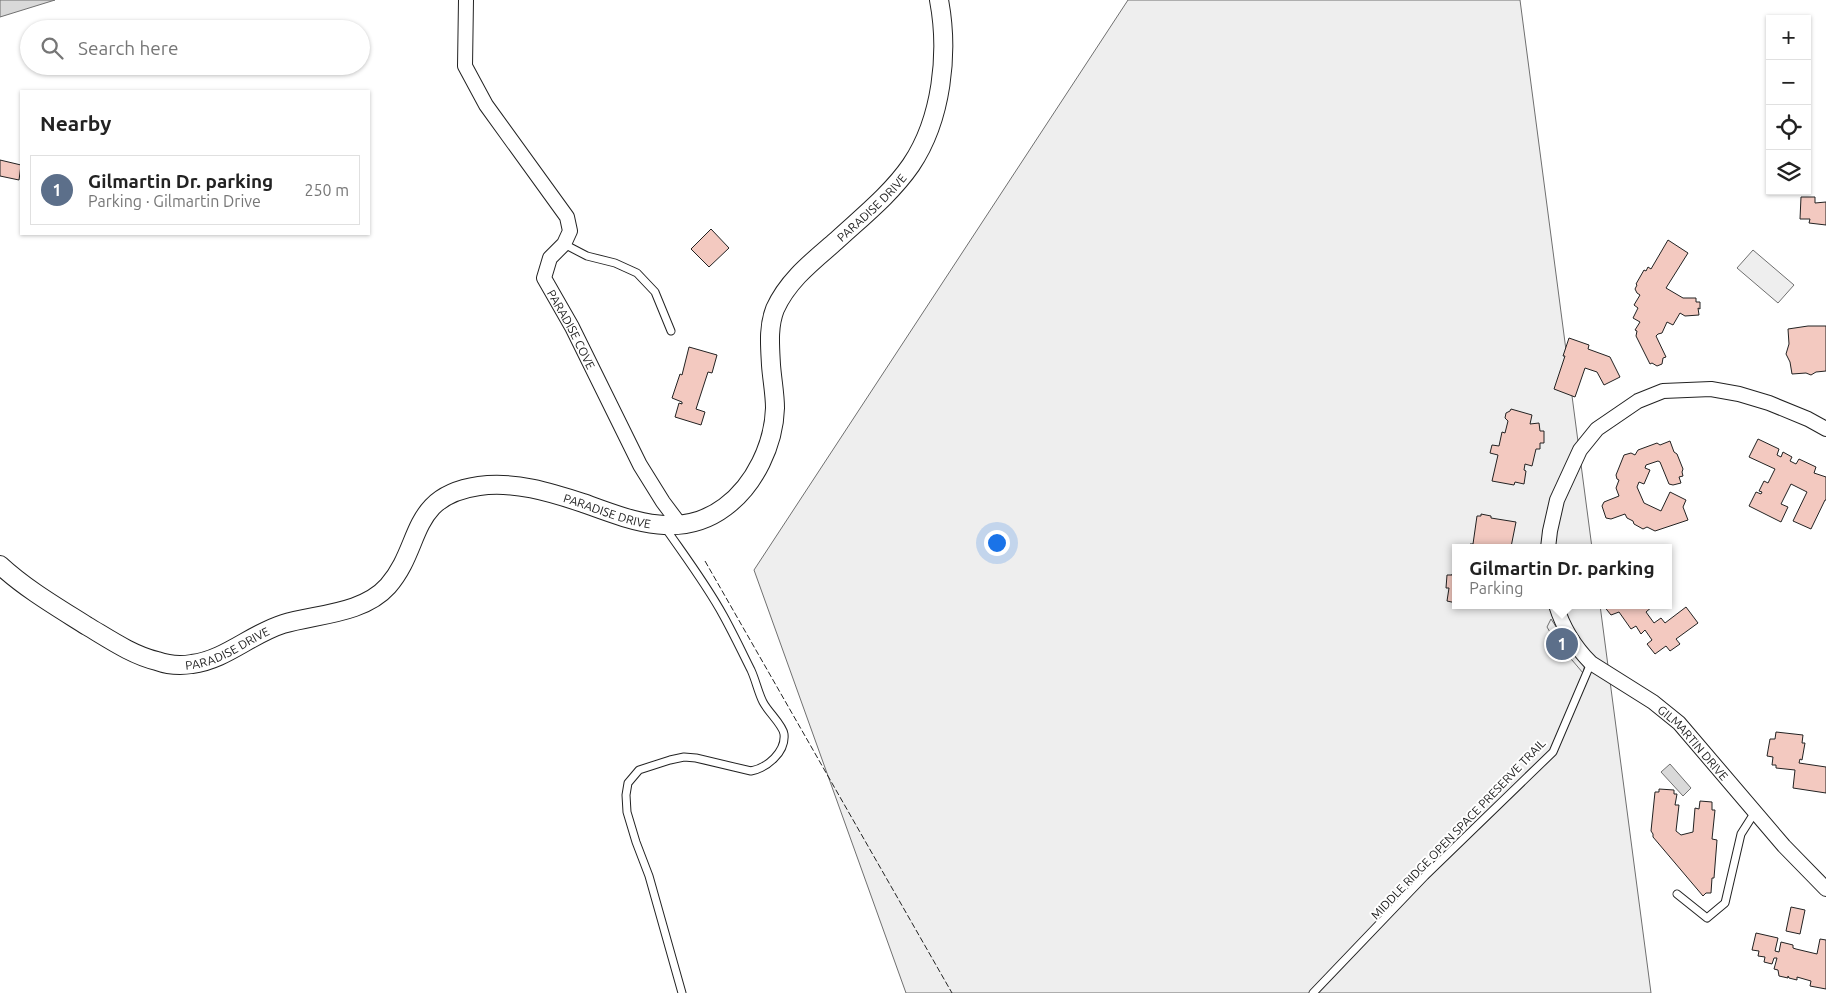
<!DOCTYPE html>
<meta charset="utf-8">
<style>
:root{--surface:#fff;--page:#f6f6f6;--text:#222;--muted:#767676;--line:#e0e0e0;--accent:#db2777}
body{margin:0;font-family:Ubuntu,sans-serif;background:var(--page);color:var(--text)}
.controls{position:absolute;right:15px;top:15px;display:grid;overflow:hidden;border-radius:0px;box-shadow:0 1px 4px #0004}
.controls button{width:45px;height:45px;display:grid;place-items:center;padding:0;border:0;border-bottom:1px solid var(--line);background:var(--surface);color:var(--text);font:25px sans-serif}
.you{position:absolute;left:996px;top:542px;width:18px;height:18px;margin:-12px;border:4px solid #fff;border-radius:50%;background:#1a73e8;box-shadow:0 0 0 8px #1a73e833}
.badge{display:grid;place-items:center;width:32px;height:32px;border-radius:50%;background:var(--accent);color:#fff;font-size:16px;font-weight:700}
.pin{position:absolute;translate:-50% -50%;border:2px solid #fff;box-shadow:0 1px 5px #0006}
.popup{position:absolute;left:1452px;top:544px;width:220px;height:65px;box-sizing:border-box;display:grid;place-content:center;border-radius:0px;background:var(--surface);filter:drop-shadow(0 1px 4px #0005);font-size:16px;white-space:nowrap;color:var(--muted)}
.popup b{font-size:19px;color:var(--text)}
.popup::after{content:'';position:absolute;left:50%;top:100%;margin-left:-10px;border:10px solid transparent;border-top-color:var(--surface)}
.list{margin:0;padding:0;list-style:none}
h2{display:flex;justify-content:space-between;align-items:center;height:65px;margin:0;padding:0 20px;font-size:21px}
h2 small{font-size:16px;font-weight:400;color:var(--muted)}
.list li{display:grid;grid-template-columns:32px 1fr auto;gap:15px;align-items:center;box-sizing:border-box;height:70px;margin:0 10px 10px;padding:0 10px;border:1px solid var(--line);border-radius:0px}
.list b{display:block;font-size:19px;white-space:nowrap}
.list p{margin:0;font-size:16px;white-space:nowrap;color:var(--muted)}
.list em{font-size:16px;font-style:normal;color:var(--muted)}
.icon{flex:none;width:28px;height:28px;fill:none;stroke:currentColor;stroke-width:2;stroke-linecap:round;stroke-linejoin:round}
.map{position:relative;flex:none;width:1826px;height:993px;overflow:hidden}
.search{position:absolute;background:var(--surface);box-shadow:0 1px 4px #0004;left:20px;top:20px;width:350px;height:55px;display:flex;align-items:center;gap:12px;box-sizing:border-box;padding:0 18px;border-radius:28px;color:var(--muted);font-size:19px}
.panel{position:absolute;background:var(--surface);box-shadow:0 1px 4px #0004;left:20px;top:90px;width:350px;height:145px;border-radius:0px}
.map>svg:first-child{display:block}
</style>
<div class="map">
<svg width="1826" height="993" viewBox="0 0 1826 993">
<rect width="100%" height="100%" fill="#fff"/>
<!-- green -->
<g fill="#eee" stroke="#6f6f6f">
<polygon points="1128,0 1520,0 1592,548 1456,548 1456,605 1600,605 1651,993 906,993 754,570"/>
<polygon points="1753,250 1794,285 1778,303 1737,268"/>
</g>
<!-- parking -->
<polygon fill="#ededed" stroke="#6f6f6f" points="1551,619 1575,656 1585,664 1583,673 1572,660 1561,651 1547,627"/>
<!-- water -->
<g fill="#d9d9d9" stroke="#6f6f6f">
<polygon points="0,0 55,0 0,17"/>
<polygon points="1670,764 1691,788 1683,796 1661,772"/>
</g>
<!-- building -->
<g fill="#f3c9c0" stroke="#222">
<polygon points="0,160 21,165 19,180 0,176"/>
<polygon points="1801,197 1815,197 1815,203 1826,202 1826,225 1809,223 1810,219 1800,219"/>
<polygon points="711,229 729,248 709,267 691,249"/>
<polygon points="1668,240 1688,253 1666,288 1683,298 1696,298 1696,302 1700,302 1700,309 1698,308 1699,315 1685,316 1680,313 1673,325 1667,322 1662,333 1658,334 1656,336 1666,357 1663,358 1662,364 1657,366 1652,363 1650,364 1636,336 1637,331 1635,330 1640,322 1633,318 1638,308 1634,305 1640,295 1637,293 1635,289 1637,285 1636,284 1644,270 1646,271 1648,267 1651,269"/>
<polygon points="1808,326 1826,326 1826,371 1816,372 1811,375 1806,373 1792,374 1790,362 1786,354 1789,344 1788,329"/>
<polygon points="1569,338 1589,345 1588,349 1610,357 1620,377 1604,385 1597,372 1585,368 1575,397 1554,389 1565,356 1563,356"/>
<polygon points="689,347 717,355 712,373 708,372 696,409 705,412 701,425 675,417 679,403 682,404 682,402 672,398 680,374 682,375"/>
<polygon points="1511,409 1532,415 1530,424 1539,423 1540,431 1544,431 1544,443 1540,443 1540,449 1536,449 1532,466 1525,464 1524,470 1526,471 1524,484 1515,482 1514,485 1492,481 1498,455 1490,453 1492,445 1499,446 1502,432 1505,433 1508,421 1505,418 1506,413 1510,411"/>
<polygon points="1758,439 1779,449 1777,455 1781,457 1783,452 1792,457 1790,461 1796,464 1799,459 1816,467 1814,473 1826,477 1826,500 1825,500 1811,529 1793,521 1807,492 1791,484 1781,504 1788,507 1781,522 1749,506 1756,492 1761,494 1762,492 1759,491 1764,481 1768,483 1775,469 1749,457"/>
<polygon points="1670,441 1674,452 1677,454 1683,469 1682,472 1683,476 1679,477 1681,483 1673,485 1669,484 1660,462 1658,461 1646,465 1645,468 1650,470 1644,484 1639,482 1637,487 1644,503 1661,511 1670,492 1686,500 1683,507 1688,520 1655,531 1647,527 1643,529 1634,524 1633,521 1627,518 1625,514 1611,519 1606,518 1602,506 1604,502 1619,496 1616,488 1619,480 1617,479 1616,475 1624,455 1631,453 1635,455 1638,450 1657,443 1660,445"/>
<polygon points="1481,514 1491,516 1491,518 1516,522 1511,547 1499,545 1498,548 1470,548 1470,544 1473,544 1477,516 1481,516"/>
<polygon points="1452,574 1456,574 1456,603 1447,601 1449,588 1446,588 1447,575 1452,575"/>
<polygon points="1603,605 1652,605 1653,606 1646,612 1654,623 1661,618 1665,623 1686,607 1698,623 1676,639 1680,644 1670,651 1666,646 1655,654 1647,644 1652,640 1645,630 1641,634 1636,626 1631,629 1619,612 1611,615"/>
<polygon points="1776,732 1803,735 1802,743 1805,743 1802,760 1800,759 1799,763 1826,767 1826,793 1793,788 1795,770 1776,768 1776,765 1772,765 1773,757 1767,756 1770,739 1775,739"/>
<polygon points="1659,789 1674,790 1674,794 1677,794 1675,805 1679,805 1676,831 1681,835 1693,832 1695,808 1699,809 1700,801 1712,802 1712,810 1715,810 1712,839 1717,840 1714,878 1712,878 1711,893 1706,893 1703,896 1653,837 1653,834 1651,831 1655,792 1659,792"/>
<polygon points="1791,907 1805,910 1800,934 1786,931"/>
<polygon points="1756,933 1778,938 1775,951 1779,952 1781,942 1793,945 1793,948 1796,949 1817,954 1820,939 1826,940 1826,989 1810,986 1811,981 1797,977 1797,980 1789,978 1788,976 1788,978 1779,976 1778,970 1774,969 1777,958 1774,958 1772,964 1764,962 1765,957 1758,956 1759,951 1752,950"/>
</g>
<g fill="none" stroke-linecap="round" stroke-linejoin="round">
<defs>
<g id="service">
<polyline points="564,244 587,256 615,263 637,273 655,292 671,331"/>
<path d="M664 526C684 555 706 584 723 615 733 633 742 652 751 670 756 681 758 692 763 702 768 712 783 725 784 734 786 752 767 768 751 771L696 758 684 757 670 760 639 770 628 783 626 795 627 812 636 842 649 876 682 993"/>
<polyline points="1677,894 1707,918 1725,903 1741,834 1755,812"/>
<polyline points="1313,993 1425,876 1553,752 1591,663"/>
</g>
<g id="minor">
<path id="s1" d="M466 0 465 66 486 105 567 217 570 231 564 244 550 258 544 278 572 327 640 465 663 502 681 526"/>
<polyline points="1548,548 1550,531 1557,500 1580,450 1597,429 1638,401 1663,391 1711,389 1739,394 1769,403 1808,419 1826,429"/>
<path id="s2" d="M1556 605C1563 628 1574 646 1591 663L1653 702 1679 723 1784 846 1826 889"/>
</g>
<g id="tertiary">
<path id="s3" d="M0 565C26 589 57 607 87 626 109 639 132 655 157 661 168 665 180 666 192 664 225 660 251 634 283 624 317 614 363 614 388 586 423 546 408 496 479 486 514 481 550 492 583 503 630 520 680 541 725 507 755 485 774 444 775 408 775 394 772 379 771 365 770 346 768 327 775 309 788 280 813 261 836 241 862 217 891 194 911 165 942 119 949 53 939 0"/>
</g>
</defs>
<!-- service casing -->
<use href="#service" stroke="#222" stroke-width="9"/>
<!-- minor casing -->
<use href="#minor" stroke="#222" stroke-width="16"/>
<!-- tertiary casing -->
<use href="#tertiary" stroke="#222" stroke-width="20"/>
<!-- service -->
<use href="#service" stroke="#fff" stroke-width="7"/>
<!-- minor -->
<use href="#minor" stroke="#fff" stroke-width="14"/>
<!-- tertiary -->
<use href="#tertiary" stroke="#fff" stroke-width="18"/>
<!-- fence -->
<polyline stroke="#222" stroke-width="1" stroke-dasharray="6 2.5" stroke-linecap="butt" points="705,561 952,993"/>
</g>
<g text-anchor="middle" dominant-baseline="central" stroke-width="4" stroke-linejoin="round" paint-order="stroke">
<!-- street labels -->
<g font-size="12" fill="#222" stroke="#fff">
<text stroke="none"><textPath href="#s3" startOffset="1188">PARADISE DRIVE</textPath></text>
<text stroke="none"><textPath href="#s1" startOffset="376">PARADISE COVE</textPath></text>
<text stroke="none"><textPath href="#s3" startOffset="709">PARADISE DRIVE</textPath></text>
<text stroke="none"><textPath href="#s3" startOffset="259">PARADISE DRIVE</textPath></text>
<text stroke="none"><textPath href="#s2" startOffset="199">GILMARTIN DRIVE</textPath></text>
<text transform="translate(1458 829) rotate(-46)">MIDDLE RIDGE OPEN SPACE PRESERVE TRAIL</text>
</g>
</g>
</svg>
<div class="controls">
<button>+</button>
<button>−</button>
<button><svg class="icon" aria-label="locate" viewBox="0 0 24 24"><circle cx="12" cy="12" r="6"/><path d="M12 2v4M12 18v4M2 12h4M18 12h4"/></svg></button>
<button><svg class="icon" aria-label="layers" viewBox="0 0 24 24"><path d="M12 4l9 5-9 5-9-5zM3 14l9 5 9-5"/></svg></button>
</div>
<div class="you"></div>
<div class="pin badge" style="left:1562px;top:644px;background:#5c6f8a">1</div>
<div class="popup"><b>Gilmartin Dr. parking</b>Parking</div>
<div class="search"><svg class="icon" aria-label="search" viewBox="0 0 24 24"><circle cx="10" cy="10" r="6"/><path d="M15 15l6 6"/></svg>Search here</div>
<section class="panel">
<h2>Nearby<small></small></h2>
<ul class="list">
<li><span class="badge" style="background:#5c6f8a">1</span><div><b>Gilmartin Dr. parking</b><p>Parking · Gilmartin Drive</p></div><em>250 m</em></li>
</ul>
</section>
</div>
